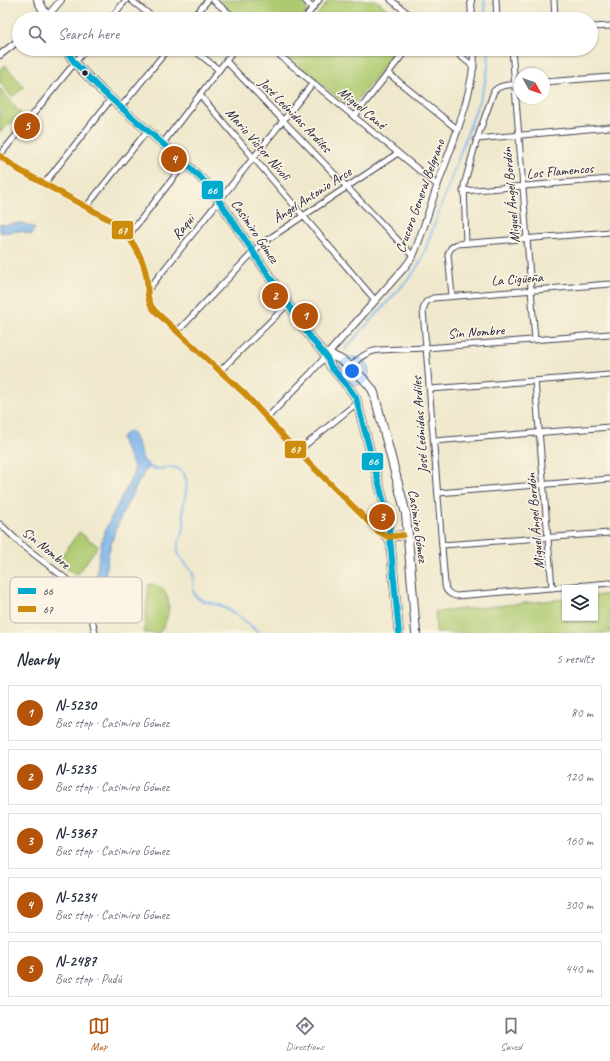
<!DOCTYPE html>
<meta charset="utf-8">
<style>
:root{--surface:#fff;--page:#f6f6f7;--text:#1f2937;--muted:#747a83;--line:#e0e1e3;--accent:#b45309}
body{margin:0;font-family:Caveat,sans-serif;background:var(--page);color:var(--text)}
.controls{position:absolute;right:12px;bottom:12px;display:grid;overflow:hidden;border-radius:0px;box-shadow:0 1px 3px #0004}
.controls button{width:36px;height:36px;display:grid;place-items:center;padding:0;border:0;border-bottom:1px solid var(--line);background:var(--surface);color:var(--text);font:20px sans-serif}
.compass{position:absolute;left:514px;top:68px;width:36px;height:36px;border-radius:50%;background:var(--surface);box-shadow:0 1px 3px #0004;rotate:130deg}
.you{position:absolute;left:352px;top:371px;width:14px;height:14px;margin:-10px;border:3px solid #fff;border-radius:50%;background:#1a73e8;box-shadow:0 0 0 6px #1a73e833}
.badge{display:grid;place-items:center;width:26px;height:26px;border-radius:50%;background:var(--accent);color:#fff;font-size:13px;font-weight:700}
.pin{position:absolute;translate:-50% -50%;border:2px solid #fff;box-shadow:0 1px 4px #0006}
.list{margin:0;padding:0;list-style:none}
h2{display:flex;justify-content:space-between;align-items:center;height:52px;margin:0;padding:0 16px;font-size:17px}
h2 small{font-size:13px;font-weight:400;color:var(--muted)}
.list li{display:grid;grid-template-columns:26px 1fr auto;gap:12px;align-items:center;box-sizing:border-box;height:56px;margin:0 8px 8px;padding:0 8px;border:1px solid var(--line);border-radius:0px}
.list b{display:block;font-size:15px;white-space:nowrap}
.list p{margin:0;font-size:13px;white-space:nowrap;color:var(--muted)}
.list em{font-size:13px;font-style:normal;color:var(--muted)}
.icon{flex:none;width:22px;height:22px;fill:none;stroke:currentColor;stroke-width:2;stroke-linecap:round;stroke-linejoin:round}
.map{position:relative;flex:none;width:610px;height:633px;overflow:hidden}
.search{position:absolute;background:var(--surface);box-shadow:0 1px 3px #0004;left:12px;right:12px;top:12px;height:44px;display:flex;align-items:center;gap:10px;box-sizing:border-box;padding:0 14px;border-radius:22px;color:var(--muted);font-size:15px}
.sheet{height:372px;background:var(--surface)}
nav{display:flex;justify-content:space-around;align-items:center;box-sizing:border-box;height:56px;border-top:1px solid var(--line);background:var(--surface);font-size:11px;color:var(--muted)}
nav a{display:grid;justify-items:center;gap:2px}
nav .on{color:var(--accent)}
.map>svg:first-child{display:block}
</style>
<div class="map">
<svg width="610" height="633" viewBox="0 0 610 633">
<rect width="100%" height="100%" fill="#fcf5e5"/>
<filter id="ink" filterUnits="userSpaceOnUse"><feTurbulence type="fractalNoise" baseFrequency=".025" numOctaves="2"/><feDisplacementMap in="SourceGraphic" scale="8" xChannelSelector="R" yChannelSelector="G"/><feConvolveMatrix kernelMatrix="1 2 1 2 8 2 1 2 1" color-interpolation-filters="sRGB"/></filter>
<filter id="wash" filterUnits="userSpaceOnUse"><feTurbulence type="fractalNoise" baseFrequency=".012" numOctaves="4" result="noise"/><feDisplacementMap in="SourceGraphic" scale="16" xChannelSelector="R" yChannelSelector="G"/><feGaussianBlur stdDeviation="0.9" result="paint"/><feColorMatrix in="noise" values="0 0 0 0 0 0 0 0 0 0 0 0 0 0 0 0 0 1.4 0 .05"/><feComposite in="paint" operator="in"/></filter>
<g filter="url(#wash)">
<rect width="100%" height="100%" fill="#efe8cc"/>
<!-- green -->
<g fill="#adca70" stroke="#687656">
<polygon points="215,0 302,0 307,8 306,12 301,19 237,19"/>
<polygon points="329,0 376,0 400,19 314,19"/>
<polygon points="290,49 398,49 353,105 347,105 288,57 288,51"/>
<polygon points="5,65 24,87 12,97 0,83 0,69"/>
<polygon points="0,88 21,114 0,132"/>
<polygon points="79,532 98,546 77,575 57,562"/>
<path d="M149 584C175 586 172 618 159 633H144Z"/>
<polygon points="610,594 610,633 436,633 435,612 565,599 565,618 595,618 595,596"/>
</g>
<!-- water -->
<g fill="#7bb5ec" stroke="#4e6c94">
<path d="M22 223 35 228 31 235C18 227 14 234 0 232V224L6 225Z"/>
<path d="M129 431 134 435 144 461 148 464 147 470H145C133 494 118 518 111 544 105 563 105 583 104 603L94 593C97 575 98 555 103 537 111 514 125 494 134 472 135 460 123 450 121 437Z"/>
</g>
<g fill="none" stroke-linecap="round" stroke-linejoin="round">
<!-- stream -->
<g stroke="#7bb5ec" stroke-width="2">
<polyline points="484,0 486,19"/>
<polyline points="345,349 412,275 422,259 484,87 488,67 489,49"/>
<path d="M145 466C149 467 155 469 159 469 167 468 174 465 180 470 193 480 183 498 183 510 183 516 185 522 184 528 182 536 177 543 178 552 180 561 190 566 193 574 195 581 191 590 195 595 200 603 212 602 219 605 235 612 247 622 259 633"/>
</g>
</g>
</g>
<g filter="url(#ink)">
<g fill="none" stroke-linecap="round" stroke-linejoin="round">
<defs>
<g id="minor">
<polyline points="131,0 155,19"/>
<polyline points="213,0 236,19"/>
<polyline points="305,0 312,8"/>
<polyline points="391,0 415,19"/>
<polyline points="496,0 497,19"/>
<polyline points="554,0 555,19"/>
<polyline points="110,19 126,0"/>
<polyline points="192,19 208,0"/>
<polyline points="304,19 319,0"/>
<polyline points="591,27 610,26"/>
<polyline points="193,49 219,70"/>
<polyline points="272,49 437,185"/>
<polyline points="452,49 474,67"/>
<polyline points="512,49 535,340"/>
<polyline points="226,61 413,256"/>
<polyline points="388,73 457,129"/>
<polyline points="544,82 610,77"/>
<polyline points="200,95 375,300"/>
<polyline points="121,107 168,49"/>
<polyline points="354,117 407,49"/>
<polyline points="477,139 610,127"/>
<polyline points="163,143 235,49"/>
<polyline points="0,155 86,49"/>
<path d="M0 156 19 170 110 220C129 232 144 259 147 281 148 291 146 299 152 308L245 394 291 445 378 531 385 537H391"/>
<polyline points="44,184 111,99"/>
<polyline points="463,191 610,179"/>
<polyline points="86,207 148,130"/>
<polyline points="128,236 185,163"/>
<path d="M466 243 464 185 477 139 494 91C500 84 511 85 520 84"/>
<path d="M610 284 433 298 426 302 423 310 445 584C445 591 449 594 456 596L610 583"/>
<polyline points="147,291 313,83"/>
<polyline points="452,296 448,254 451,248 457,244 610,232"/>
<polyline points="177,332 261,244 398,153"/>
<path d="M350 368C358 358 366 352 379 350L426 348 610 334"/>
<polyline points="220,371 288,304"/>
<polyline points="535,381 552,588"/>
<polyline points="430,389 610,375"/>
<polyline points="267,418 311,373 326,356"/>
<polyline points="434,441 610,427"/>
<polyline points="298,451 358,402"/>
<polyline points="438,493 610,479"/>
<polyline points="0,524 21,544 74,585 84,596 90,608 95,633"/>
<polyline points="442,545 610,533"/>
</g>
<g id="tertiary">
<polyline points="471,0 472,19"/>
<polyline points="45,19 61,0"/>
<polyline points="0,55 19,40"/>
<path d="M326 356 405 267 413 256C423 232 430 206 439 181 453 142 475 90 474 49"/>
</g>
<g id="primary">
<polyline points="38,0 48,19"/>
<polyline points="65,49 75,63 102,91 185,163 210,187 310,337 326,356 331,367 349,388 356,398 388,518 399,633"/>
<path d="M326 356C329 355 332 355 335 357 345 360 370 383 374 393L406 514 416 633"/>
<polyline points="391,537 408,534"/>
</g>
</defs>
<!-- minor casing -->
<use href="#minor" stroke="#414051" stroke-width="7"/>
<!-- tertiary casing -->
<use href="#tertiary" stroke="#414051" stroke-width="8"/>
<!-- primary casing -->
<use href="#primary" stroke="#414051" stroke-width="10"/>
<!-- minor -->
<use href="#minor" stroke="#fff" stroke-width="5"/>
<!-- tertiary -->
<use href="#tertiary" stroke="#fff" stroke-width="6"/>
<!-- primary -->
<use href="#primary" stroke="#fff" stroke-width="8"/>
<defs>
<polyline id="bus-1" points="65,49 75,63 102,91 185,163 210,187 310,337 326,356 331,367 349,388 356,398 388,518 399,633"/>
<path id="bus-2" d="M0 156 19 170 110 220C129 232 144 257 147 280 148 293 146 302 156 312L245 394 291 445 378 531 388 537 403 535"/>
</defs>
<!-- bus-1 casing -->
<use href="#bus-1" stroke="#fcf5e5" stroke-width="9"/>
<!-- bus-2 casing -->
<use href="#bus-2" stroke="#fcf5e5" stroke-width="9"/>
<!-- bus-1 -->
<use href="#bus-1" stroke="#00a9ce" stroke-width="6"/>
<!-- bus-2 -->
<use href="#bus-2" stroke="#cc8c0c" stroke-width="6"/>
</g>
</g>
<!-- markers -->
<circle fill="#22223b" stroke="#fcf5e5" stroke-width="1.5" cx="85" cy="73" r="3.5"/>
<g text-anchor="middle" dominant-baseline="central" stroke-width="3.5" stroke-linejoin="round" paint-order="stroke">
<!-- street labels -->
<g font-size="14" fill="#22223b" stroke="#fcf5e5">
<text transform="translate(362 108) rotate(40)">Miguel Cané</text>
<text transform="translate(295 115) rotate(46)">José Leónidas Ardiles</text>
<text transform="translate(258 144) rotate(49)">Mario Víctor Nívoli</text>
<text transform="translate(560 171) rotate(-5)">Los Flamencos</text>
<text transform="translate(312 195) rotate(-33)">Ángel Antonio Arce</text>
<text transform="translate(511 195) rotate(-95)">Miguel Ángel Bordón</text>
<text transform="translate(420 196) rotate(-70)">Crucero General Belgrano</text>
<text transform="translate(183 227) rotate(-51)">Raqui</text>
<text transform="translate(255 231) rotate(56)">Casimiro Gómez</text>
<text transform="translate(517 279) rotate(-4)">La Cigüeña</text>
<text transform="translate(476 332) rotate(-4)">Sin Nombre</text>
<text transform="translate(420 425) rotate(-94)">José Leónidas Ardiles</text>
<text transform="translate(535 521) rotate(-95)">Miguel Ángel Bordón</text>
<text transform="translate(418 526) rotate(82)">Casimiro Gómez</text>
<text transform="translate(46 548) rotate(39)">Sin Nombre</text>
</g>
</g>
<!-- legend -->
<rect x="10" y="577" width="132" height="46" rx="6" fill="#fcf5e5" stroke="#bbb6b2" stroke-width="1"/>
<rect x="18" y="588" width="18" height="6" fill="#00a9ce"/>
<rect x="18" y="606" width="18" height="6" fill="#cc8c0c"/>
<g font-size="11" fill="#22223b">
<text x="43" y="595">66</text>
<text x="43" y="613">67</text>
</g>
<g stroke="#fcf5e5" stroke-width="1.5">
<rect x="201" y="180" width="23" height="20" rx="4" fill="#00a9ce"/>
<rect x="111" y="220" width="23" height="20" rx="4" fill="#cc8c0c"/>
<rect x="284" y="440" width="23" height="19" rx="4" fill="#cc8c0c"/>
<rect x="361" y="452" width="23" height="19" rx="4" fill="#00a9ce"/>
</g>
<g font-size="11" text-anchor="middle" font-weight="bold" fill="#fff">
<text x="212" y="194">66</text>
<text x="122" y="234">67</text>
<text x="295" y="453">67</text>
<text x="373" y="465">66</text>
</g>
</svg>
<div class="controls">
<button><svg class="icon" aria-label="layers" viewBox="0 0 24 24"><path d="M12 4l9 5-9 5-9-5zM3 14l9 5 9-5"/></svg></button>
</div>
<svg class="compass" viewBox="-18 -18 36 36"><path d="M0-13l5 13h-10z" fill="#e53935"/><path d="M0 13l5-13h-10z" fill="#747a83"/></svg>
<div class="you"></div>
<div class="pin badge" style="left:305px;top:316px">1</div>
<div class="pin badge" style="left:275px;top:296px">2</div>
<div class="pin badge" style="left:382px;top:517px">3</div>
<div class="pin badge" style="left:174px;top:159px">4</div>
<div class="pin badge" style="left:27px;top:126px">5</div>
<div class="search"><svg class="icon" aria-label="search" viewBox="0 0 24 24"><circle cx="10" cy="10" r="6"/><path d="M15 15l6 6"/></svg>Search here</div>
</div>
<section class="sheet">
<h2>Nearby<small>5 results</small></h2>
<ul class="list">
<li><span class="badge">1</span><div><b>N-5230</b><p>Bus stop · Casimiro Gómez</p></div><em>80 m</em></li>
<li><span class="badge">2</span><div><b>N-5235</b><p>Bus stop · Casimiro Gómez</p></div><em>120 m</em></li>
<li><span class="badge">3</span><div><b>N-5367</b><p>Bus stop · Casimiro Gómez</p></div><em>160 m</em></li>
<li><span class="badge">4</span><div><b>N-5234</b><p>Bus stop · Casimiro Gómez</p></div><em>300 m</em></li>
<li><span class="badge">5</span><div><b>N-2487</b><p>Bus stop · Pudú</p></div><em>440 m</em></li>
</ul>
</section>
<nav>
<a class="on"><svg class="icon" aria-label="map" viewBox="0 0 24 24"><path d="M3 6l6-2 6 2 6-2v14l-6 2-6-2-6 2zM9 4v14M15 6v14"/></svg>Map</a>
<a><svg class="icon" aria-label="directions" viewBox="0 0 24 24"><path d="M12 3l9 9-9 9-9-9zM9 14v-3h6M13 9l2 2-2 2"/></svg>Directions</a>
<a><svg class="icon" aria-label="saved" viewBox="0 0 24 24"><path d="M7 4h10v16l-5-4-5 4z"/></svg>Saved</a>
</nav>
